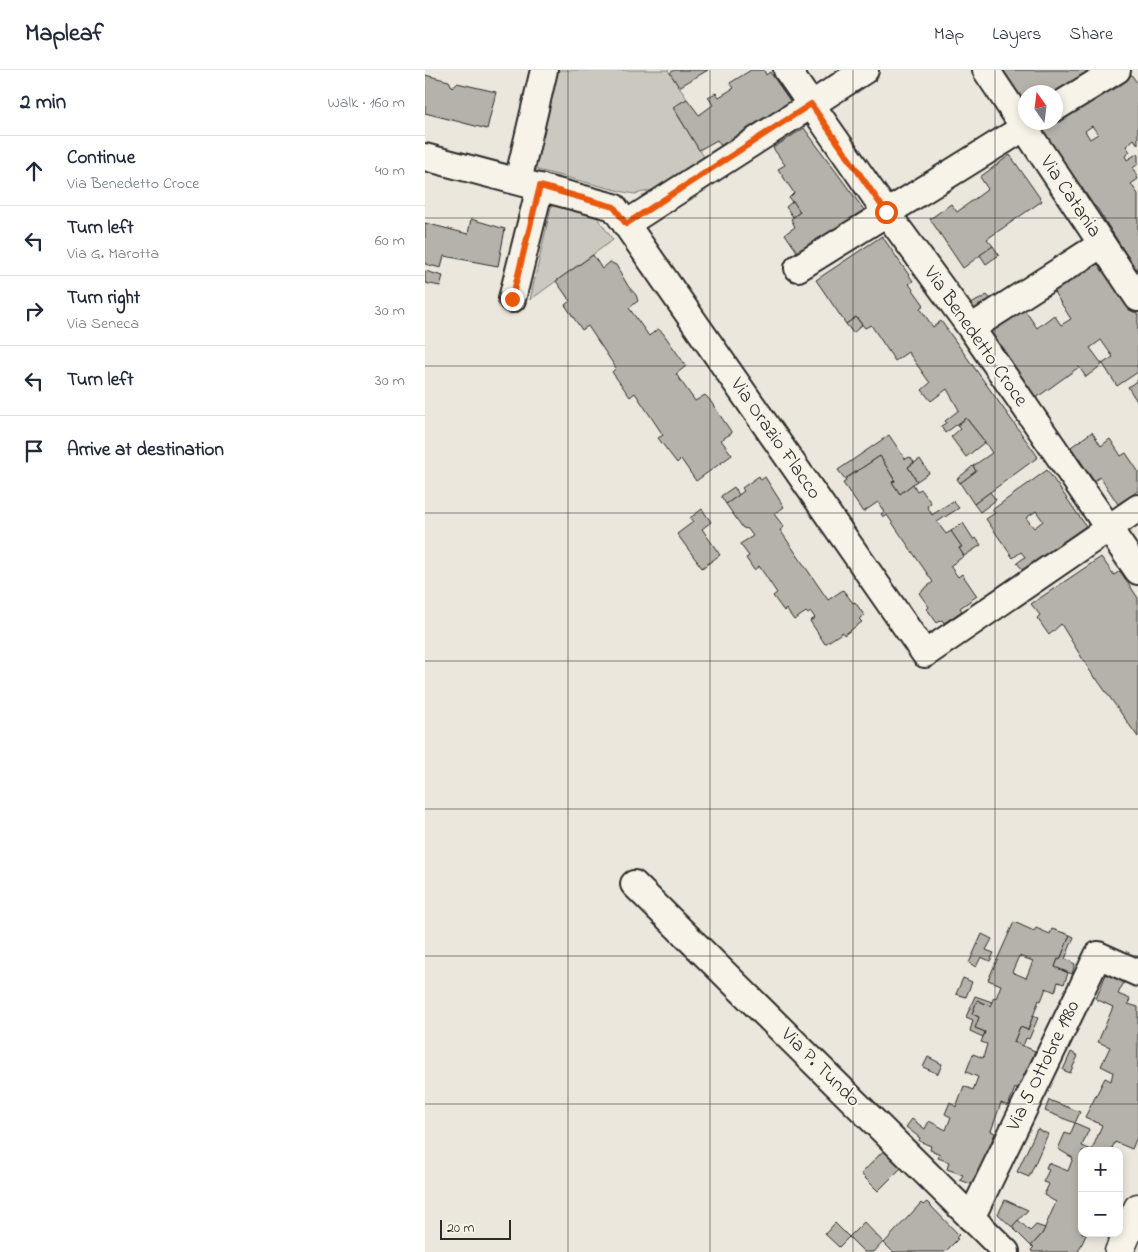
<!DOCTYPE html>
<meta charset="utf-8">
<style>
:root{--surface:#fff;--page:#f6f6f7;--text:#1f2937;--muted:#747a83;--line:#e0e1e3}
body{margin:0;font-family:"Indie Flower",sans-serif;background:var(--page);color:var(--text)}
.controls{position:absolute;right:15px;bottom:15px;display:grid;overflow:hidden;border-radius:10px;box-shadow:0 2px 8px #0003}
.controls button{width:45px;height:45px;display:grid;place-items:center;padding:0;border:0;border-bottom:1px solid var(--line);background:var(--surface);color:var(--text);font:25px sans-serif}
.compass{position:absolute;left:593px;top:15px;width:45px;height:45px;border-radius:50%;background:var(--surface);box-shadow:0 2px 8px #0003;rotate:346deg}
.scale{position:absolute;left:15px;bottom:12px;width:71px;box-sizing:border-box;padding-left:5px;border:2px solid #2b2b2b;border-top:0;font-size:14px;line-height:18px;white-space:nowrap;color:#2b2b2b;-webkit-text-stroke:4px #f7f3e8;paint-order:stroke}
.stop{position:absolute;width:15px;height:15px;margin:-11px;border:4px solid #ea580c;border-radius:50%;background:#fff}
.stop.end{background:#ea580c;border-color:#fff;box-shadow:0 1px 5px #0008}
.list{margin:0;padding:0;list-style:none}
h2{display:flex;justify-content:space-between;align-items:center;height:65px;margin:0;padding:0 20px;font-size:21px}
h2 small{font-size:16px;font-weight:400;color:var(--muted)}
.list li{display:grid;grid-template-columns:32px 1fr auto;gap:15px;align-items:center;box-sizing:border-box;height:70px;padding:0 20px;border-top:1px solid var(--line)}
.list b{display:block;font-size:19px;white-space:nowrap}
.list p{margin:0;font-size:16px;white-space:nowrap;color:var(--muted)}
.list em{font-size:16px;font-style:normal;color:var(--muted)}
.icon{flex:none;width:28px;height:28px;fill:none;stroke:currentColor;stroke-width:2;stroke-linecap:round;stroke-linejoin:round}
.map{position:relative;flex:none;width:713px;height:1182px;overflow:hidden}
header{display:flex;align-items:center;gap:30px;box-sizing:border-box;height:70px;padding:0 25px;background:var(--surface);border-bottom:1px solid var(--line)}
header strong{font-size:24px}
nav{display:flex;gap:28px;margin-inline-start:auto;font-size:18px}
main{display:flex}
aside{flex:1;background:var(--surface)}
.map>svg:first-child{display:block}
</style>
<header>
<strong>Mapleaf</strong>
<nav><a>Map</a><a>Layers</a><a>Share</a></nav>
</header>
<main>
<aside>
<h2>2 min<small>Walk · 160 m</small></h2>
<ul class="list">
<li><svg class="icon" aria-label="ahead" viewBox="0 0 24 24"><path d="M12 20V5M6 11l6-6 6 6"/></svg><div><b>Continue</b><p>Via Benedetto Croce</p></div><em>40 m</em></li>
<li><svg class="icon" aria-label="left" viewBox="0 0 24 24"><path d="M17 20v-9H6M10 6l-5 5 5 5"/></svg><div><b>Turn left</b><p>Via G. Marotta</p></div><em>60 m</em></li>
<li><svg class="icon" aria-label="right" viewBox="0 0 24 24"><path d="M7 20v-9h11M14 6l5 5-5 5"/></svg><div><b>Turn right</b><p>Via Seneca</p></div><em>30 m</em></li>
<li><svg class="icon" aria-label="left" viewBox="0 0 24 24"><path d="M17 20v-9H6M10 6l-5 5 5 5"/></svg><div><b>Turn left</b></div><em>30 m</em></li>
<li><svg class="icon" aria-label="arrive" viewBox="0 0 24 24"><path d="M6 21V4h12l-3 4 3 4H6"/></svg><div><b>Arrive at destination</b></div></li>
</ul>
</aside>
<div class="map">
<svg width="713" height="1182" viewBox="0 0 713 1182">
<rect width="100%" height="100%" fill="#ebe7dd"/>
<filter id="ink" filterUnits="userSpaceOnUse"><feTurbulence type="fractalNoise" baseFrequency=".02" numOctaves="2"/><feDisplacementMap in="SourceGraphic" scale="10" xChannelSelector="R" yChannelSelector="G"/><feConvolveMatrix kernelMatrix="1 2 1 2 8 2 1 2 1" color-interpolation-filters="sRGB"/></filter>
<g filter="url(#ink)">
<!-- green -->
<g fill="#cbc8bf" stroke="#7b7a75">
<polygon points="133,0 243,0 262,29 248,38 281,90 228,120 210,124 199,122 109,99"/>
<polygon points="127,133 169,143 188,170 105,230"/>
</g>
<!-- building -->
<g fill="#b5b2ab" stroke="#2b2b2b" fill-rule="evenodd">
<polygon points="249,0 283,0 254,17 245,3"/>
<polygon points="326,0 339,0 341,5 345,2 368,35 298,79 292,70 274,80 248,37 262,29 274,45 288,35 283,27 291,23 294,27 309,18 305,13"/>
<polygon points="576,0 666,0 630,22 600,22 600,36"/>
<path d="M705 3 713 14V75L709 69 701 76 705 82 700 86 702 90 713 83V94L708 98 713 109 706 114 713 124V203L672 138 660 128 658 120 617 61ZM667 56 673 64 665 69 660 61Z"/>
<polygon points="0,5 24,11 27,17 32,13 71,22 62,59 0,43"/>
<polygon points="379,58 439,140 373,183 360,164 370,157 366,149 375,142 368,131 367,132 364,128 369,123 353,99 360,95 348,78"/>
<polygon points="585,85 617,131 562,169 568,176 538,198 505,149 526,134 532,142 563,119 555,107"/>
<polygon points="368,131 375,142 368,147 361,137"/>
<polygon points="46,149 80,159 73,196 19,186 16,198 0,194 0,153 43,164"/>
<polygon points="457,166 488,211 484,214 499,235 495,238 508,257 516,251 613,387 549,434 535,413 551,401 548,396 567,383 560,372 541,348 520,363 516,356 521,353 520,351 534,340 522,319 506,331 497,320 505,313 483,282 470,291 446,255 440,258 431,247 421,254 391,210"/>
<polygon points="568,176 574,185 561,194 555,185"/>
<polygon points="168,185 177,199 185,192 191,195 203,216 211,225 213,231 204,238 224,266 233,259 238,263 261,296 251,304 270,331 280,325 284,329 307,363 296,370 307,385 271,411 256,389 252,393 233,368 238,365 210,323 205,327 187,302 191,298 163,256 157,260 140,235 145,231 131,211"/>
<path d="M673 187 713 245V294L712 295 713 302 692 316 678 294 661 307 654 297 611 328 564 263 599 239 612 258 629 245 636 255 646 249 627 219ZM676 270 688 287 677 294 665 278Z"/>
<polygon points="0,201 18,206 15,216 0,213"/>
<polygon points="562,225 571,235 554,246 546,234"/>
<polygon points="431,247 437,255 428,263 421,254"/>
<polygon points="713,310 713,333 703,317"/>
<polygon points="541,348 560,372 541,387 526,367 535,359 532,356"/>
<polygon points="667,362 676,376 685,369 696,386 701,383 713,401 713,421 693,434 675,407 669,411 646,377"/>
<polygon points="464,365 480,389 485,387 489,392 483,397 492,411 475,424 467,412 470,411 455,386 420,409 413,400"/>
<polygon points="455,386 470,411 467,412 475,424 488,414 492,421 496,419 506,433 502,436 507,445 528,431 534,438 512,452 521,464 526,461 537,477 534,478 539,486 525,496 533,507 537,504 552,526 535,538 537,541 519,553 517,550 512,553 502,539 504,537 494,523 508,512 462,445 459,448 456,444 459,442 453,432 438,442 418,413 421,411 420,409"/>
<polygon points="495,389 504,403 492,411 483,397"/>
<polygon points="548,396 551,401 535,413 532,409"/>
<path d="M622 400 661 456 598 500 592 493 600 487 596 482 588 488 561 449 570 443 567 440ZM611 441 618 451 609 458 601 448Z"/>
<polygon points="334,406 336,410 340,407 359,437 349,444 359,457 355,460 403,530 418,520 428,533 430,532 439,545 434,549 437,552 419,565 418,562 400,574 385,551 390,548 386,542 383,544 381,542 369,550 361,539 359,541 348,526 352,523 334,496 329,500 321,488 324,486 315,474 328,466 323,459 318,458 301,434 319,421 317,418"/>
<polygon points="309,417 314,425 301,434 296,426"/>
<polygon points="565,422 571,430 555,442 549,434"/>
<polygon points="277,439 286,452 277,459 295,485 277,498 252,464 268,452 265,448"/>
<polygon points="538,453 549,470 551,468 556,475 539,486 534,478 537,477 526,461"/>
<polygon points="676,487 689,505 695,501 713,528 713,667 671,608 670,609 636,554 624,565 612,548 615,545 606,534"/>
<path d="M589 852 609 861 611 858 625 864 627 859 645 865 635 890 633 889 630 897 643 903 639 914 633 912 630 922 621 918 616 931 614 930 603 960 595 957 589 972 610 981 595 1020 590 1018 583 1036 576 1033 566 1061 570 1063 564 1078 568 1079 551 1116 535 1110 538 1105 522 1099 524 1092 513 1088 515 1084 505 1080 506 1076 494 1071 495 1068 481 1057 487 1049 500 1059 504 1051 521 1060 526 1047 520 1044 525 1032 531 1037 539 1016 548 1020 553 1007 541 1002 548 984 558 988 562 974 556 972 560 962 550 958 554 947 547 944 552 930 565 936 569 927 571 928 576 915 563 910ZM594 886 608 891 601 908 587 902Z"/>
<polygon points="557,864 567,869 561,880 569,883 565,891 556,887 551,897 544,893"/>
<polygon points="645,865 649,867 640,889 650,894 647,904 630,897 633,889 635,890"/>
<polygon points="681,904 699,912 693,924 705,929 703,934 713,937 713,1065 707,1079 690,1072 687,1078 690,1081 657,1081 657,1163 662,1163 653,1182 607,1182 606,1180 609,1177 606,1176 617,1164 631,1132 619,1125 624,1114 618,1112 624,1100 621,1098 623,1093 643,1101 648,1088 633,1079 640,1063 645,1065 650,1053 664,1059 657,1076 667,1080 677,1055 660,1047 680,1008 686,1011 688,1002 676,996 685,977 673,972 688,937 671,929"/>
<polygon points="538,908 547,912 541,927 531,924"/>
<polygon points="550,926 567,932 565,936 552,930 547,944 554,947 550,958 560,962 558,967 545,961 548,950 541,947"/>
<polygon points="608,946 613,948 604,969 601,968 598,976 589,972 595,957 603,960"/>
<polygon points="646,982 653,986 645,1003 638,1000"/>
<polygon points="503,987 517,994 513,1004 498,997"/>
<polygon points="624,1030 655,1042 650,1053 620,1041"/>
<polygon points="612,1059 623,1064 604,1107 592,1102"/>
<polygon points="460,1079 478,1096 453,1121 436,1104"/>
<polygon points="580,1130 603,1140 587,1157 573,1144"/>
<polygon points="502,1132 534,1165 531,1168 533,1169 520,1182 468,1182 459,1173 496,1133 498,1135"/>
<polygon points="593,1150 605,1161 611,1155 620,1158 617,1164 606,1176 587,1157"/>
<polygon points="439,1152 458,1172 449,1182 439,1182 424,1167"/>
<polygon points="410,1153 424,1167 414,1177 400,1164"/>
</g>
<g fill="none" stroke-linecap="round" stroke-linejoin="round">
<defs>
<g id="minor">
<polyline points="362,0 461,142 546,258 713,501"/>
<polyline points="561,0 713,228"/>
<polyline points="630,38 692,0"/>
<polyline points="0,87 189,137 500,584 713,438"/>
<polyline points="93,111 119,0"/>
<polyline points="201,154 440,0"/>
<polyline points="373,198 608,52"/>
<polyline points="87,229 115,117"/>
<polyline points="546,258 677,174"/>
<polyline points="209,814 581,1182"/>
<polyline points="546,1148 673,885 713,903"/>
</g>
<polyline id="tertiary" points="694,1182 713,1138"/>
</defs>
<!-- minor casing -->
<use href="#minor" stroke="#2b2b2b" stroke-width="30"/>
<!-- tertiary casing -->
<use href="#tertiary" stroke="#2b2b2b" stroke-width="31"/>
<!-- minor -->
<use href="#minor" stroke="#f7f3e8" stroke-width="26"/>
<!-- tertiary -->
<use href="#tertiary" stroke="#f7f3e8" stroke-width="28"/>
</g>
</g>
<g fill="none" stroke-linecap="round" stroke-linejoin="round" filter="url(#ink)">
<!-- route -->
<polyline stroke="#ea580c" stroke-width="6" points="87,229 115,116 189,137 201,154 386,34 461,142"/>
</g>
<!-- grid -->
<path fill="none" stroke="#2b2b2b" stroke-width="1" stroke-opacity="0.55" d="M143 0V1182M285 0V1182M428 0V1182M570 0V1182M0 148H713M0 296H713M0 443H713M0 591H713M0 739H713M0 886H713M0 1034H713"/>
<g text-anchor="middle" dominant-baseline="central" stroke-width="4" stroke-linejoin="round" paint-order="stroke">
<!-- street labels -->
<g font-size="20" fill="#2b2b2b" stroke="#f7f3e8">
<text transform="translate(645 127) rotate(56)">Via Catania</text>
<text transform="translate(550 267) rotate(55)">Via Benedetto Croce</text>
<text transform="translate(350 369) rotate(55)">Via Orazio Flacco</text>
<text transform="translate(619 996) rotate(-64)">Via 5 Ottobre 1980</text>
<text transform="translate(395 998) rotate(45)">Via P. Tundo</text>
</g>
</g>
</svg>
<div class="controls">
<button>+</button>
<button>−</button>
</div>
<svg class="compass" viewBox="-18 -18 36 36"><path d="M0-13l5 13h-10z" fill="#e53935"/><path d="M0 13l5-13h-10z" fill="#747a83"/></svg>
<div class="scale">20 m</div>
<div class="stop" style="left:461px;top:142px"></div>
<div class="stop end" style="left:87px;top:229px"></div>
</div>
</main>
